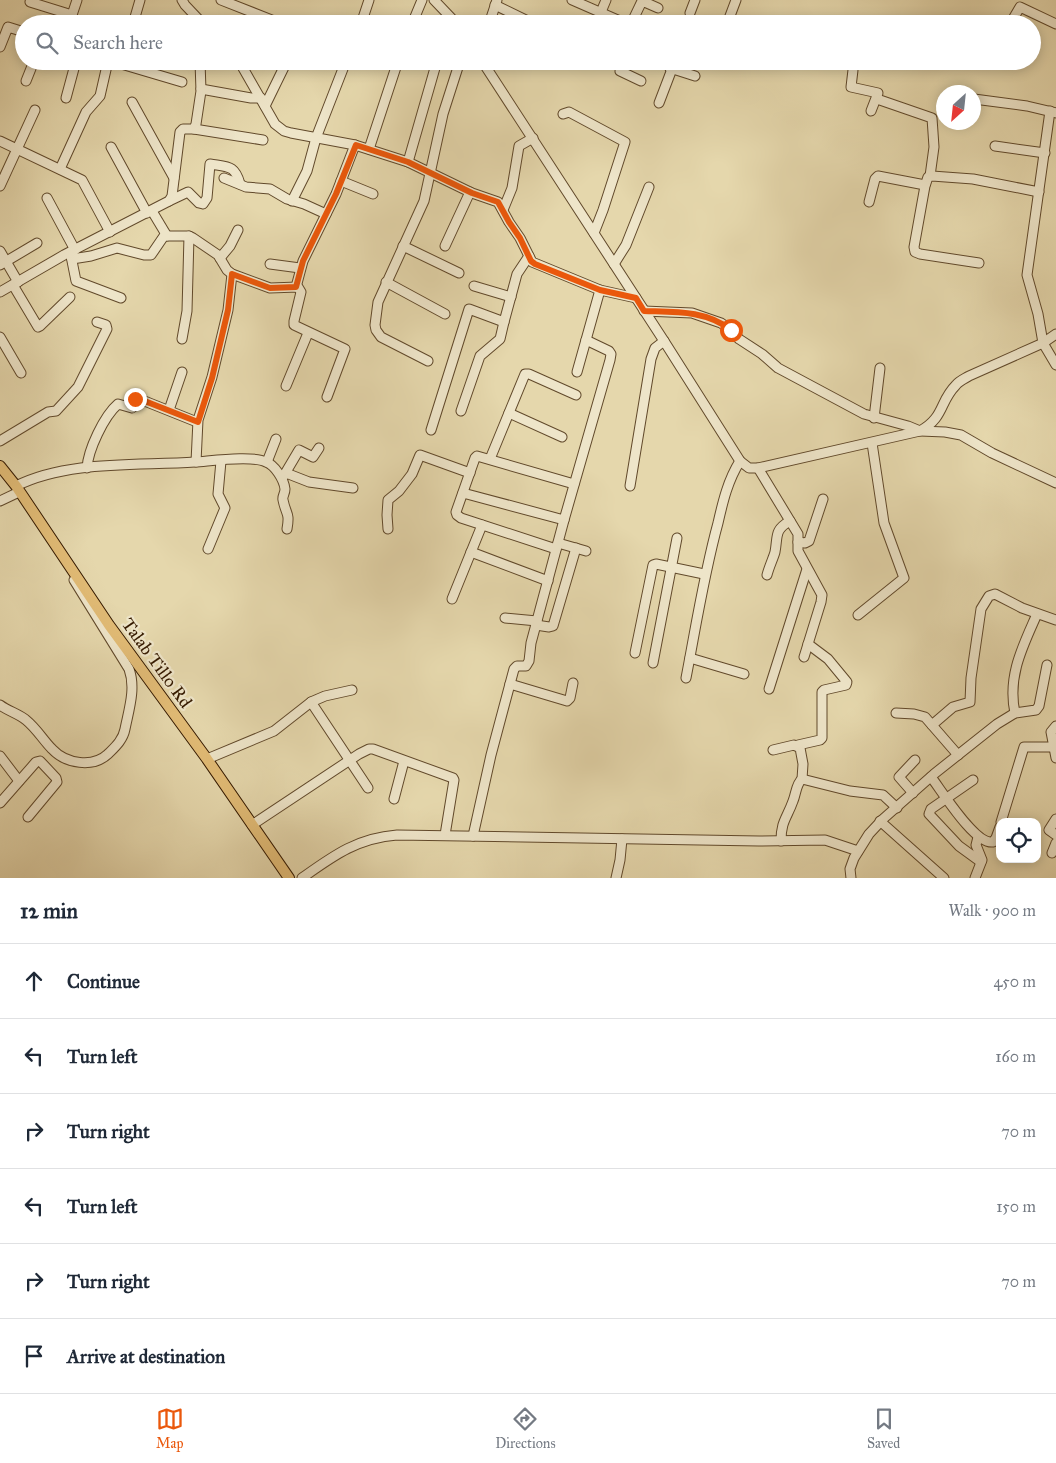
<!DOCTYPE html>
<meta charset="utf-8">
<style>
:root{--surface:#fff;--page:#f2f2f3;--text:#1f2937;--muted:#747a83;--line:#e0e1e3;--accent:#ea580c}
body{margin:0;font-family:"IM FELL Great Primer",serif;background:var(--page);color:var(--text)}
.controls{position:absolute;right:15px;bottom:15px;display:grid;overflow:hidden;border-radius:10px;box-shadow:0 2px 12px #0003}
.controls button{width:45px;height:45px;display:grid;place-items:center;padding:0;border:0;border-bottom:1px solid var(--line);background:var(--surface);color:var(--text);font:25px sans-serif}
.compass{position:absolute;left:936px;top:85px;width:45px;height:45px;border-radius:50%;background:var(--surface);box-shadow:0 2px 12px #0003;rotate:207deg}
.stop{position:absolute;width:15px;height:15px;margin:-11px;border:4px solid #ea580c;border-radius:50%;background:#fff}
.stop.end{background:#ea580c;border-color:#fff;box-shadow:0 1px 5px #0008}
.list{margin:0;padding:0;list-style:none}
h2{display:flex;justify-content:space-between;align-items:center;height:65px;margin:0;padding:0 20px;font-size:21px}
h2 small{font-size:16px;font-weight:400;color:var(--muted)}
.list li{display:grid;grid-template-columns:32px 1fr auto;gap:15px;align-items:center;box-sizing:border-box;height:75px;padding:0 20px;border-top:1px solid var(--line)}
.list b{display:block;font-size:19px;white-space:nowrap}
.list em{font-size:16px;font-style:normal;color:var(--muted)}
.icon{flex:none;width:28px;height:28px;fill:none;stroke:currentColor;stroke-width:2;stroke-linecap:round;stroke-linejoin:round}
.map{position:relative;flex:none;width:1056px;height:878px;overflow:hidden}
.search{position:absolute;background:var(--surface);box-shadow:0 2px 12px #0003;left:15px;right:15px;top:15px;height:55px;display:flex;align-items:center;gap:12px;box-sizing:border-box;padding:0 18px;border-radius:28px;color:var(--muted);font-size:19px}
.sheet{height:515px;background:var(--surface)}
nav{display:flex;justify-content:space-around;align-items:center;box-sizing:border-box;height:70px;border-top:1px solid var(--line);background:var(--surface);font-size:14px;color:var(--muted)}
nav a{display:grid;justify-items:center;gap:2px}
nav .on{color:var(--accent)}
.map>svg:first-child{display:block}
</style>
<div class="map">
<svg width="1056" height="878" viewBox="0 0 1056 878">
<rect width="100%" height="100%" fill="#e5d7ac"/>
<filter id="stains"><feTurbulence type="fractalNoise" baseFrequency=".004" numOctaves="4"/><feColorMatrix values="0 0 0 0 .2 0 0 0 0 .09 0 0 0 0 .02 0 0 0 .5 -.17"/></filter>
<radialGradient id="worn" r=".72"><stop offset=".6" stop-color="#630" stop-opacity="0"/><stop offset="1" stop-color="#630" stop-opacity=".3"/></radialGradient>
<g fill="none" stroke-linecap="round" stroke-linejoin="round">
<defs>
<g id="minor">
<polyline points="182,0 185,5 203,24"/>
<polyline points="221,0 282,24"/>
<polyline points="434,0 457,24"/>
<polyline points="572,0 627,24"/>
<polyline points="30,2 72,15"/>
<polyline points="495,5 534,24"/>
<polyline points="601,12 606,0"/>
<polyline points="690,13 695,0"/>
<polyline points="69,24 77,0"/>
<polyline points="133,24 140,0"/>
<polyline points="361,24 369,0"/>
<polyline points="412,24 422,0"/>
<polyline points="489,24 497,0"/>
<polyline points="631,24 642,1 658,8"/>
<polyline points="727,24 736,0"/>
<polyline points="1010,24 1020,7 1056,24"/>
<polyline points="0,47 8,27 24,32"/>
<polyline points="111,61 182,82"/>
<polyline points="239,61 275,124 284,131 291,133 355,145 408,162 472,193 498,202 509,222 520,238 532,262 600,290 636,298"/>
<path d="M482 61 664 341 740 461 749 468H758L920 431C945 417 939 402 956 385 959 381 964 379 969 376L1043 343 1056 334"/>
<polyline points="612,61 621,66 620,71 641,81"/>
<polyline points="664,61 670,68 695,76"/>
<polyline points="853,70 851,87 878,93 871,111"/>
<polyline points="26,81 34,61"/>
<polyline points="201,89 251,98 261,98"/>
<polyline points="66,98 76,61"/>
<polyline points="877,99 932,118 934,147 930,176"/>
<polyline points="974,99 1027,106 1056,113"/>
<polyline points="132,102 174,178"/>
<polyline points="659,103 672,69"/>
<polyline points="265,106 287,61"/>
<polyline points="1050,111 1027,275 1038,314 1043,343 1056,365"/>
<polyline points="563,114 569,112 625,142 603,210 594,233"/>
<polyline points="194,129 263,140"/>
<polyline points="0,141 82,180 110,232"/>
<polyline points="995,146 1045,153"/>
<polyline points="111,147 147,213"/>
<polyline points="369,149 398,61"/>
<polyline points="408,162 437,61"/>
<polyline points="60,169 86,112 100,96 108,61"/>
<polyline points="224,178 246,187 270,189 287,199 304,204 326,214"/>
<polyline points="341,181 373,194"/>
<polyline points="0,186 35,110"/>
<polyline points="47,198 75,250"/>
<path d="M169 201 188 192 199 203 203 204 207 198 210 164C228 167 235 165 240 184"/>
<polyline points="292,201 307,171 316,138 346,61"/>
<polyline points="869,202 875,179 878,176 925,185"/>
<polyline points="503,210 512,188 519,146 533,138"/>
<polyline points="152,211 167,236"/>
<polyline points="403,246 459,273"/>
<polyline points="445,246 470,192"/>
<polyline points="0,251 18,282"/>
<polyline points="71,256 76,281 121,298"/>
<polyline points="220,258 230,246 238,230"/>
<polyline points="72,259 91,256 117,248 144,255 151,255 164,236 189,236 193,238 218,255 227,270 232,274 270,288 298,287 301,292 294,321 294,325 345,349 327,397"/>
<polyline points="979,263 920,254 915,252 914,247 925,186 928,177 932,176 973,179 1039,192"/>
<polyline points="270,264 300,268"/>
<polyline points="614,264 626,245 649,187"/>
<polyline points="0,265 37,243"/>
<polyline points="386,282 445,314"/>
<polyline points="13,285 38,327 40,326 70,297"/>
<polyline points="474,286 511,297"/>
<polyline points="296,287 303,261 336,194 355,145"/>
<polyline points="0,292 64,255 169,201 172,196 180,132 183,129 194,129 196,124 201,91 200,61"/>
<polyline points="644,311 692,313 721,323 731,330 739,339 762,354 778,368 864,414 908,426 920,431 945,432 961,435 992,453 1056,483"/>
<polyline points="0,337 21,373"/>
<polyline points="182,339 187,311 189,236"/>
<polyline points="428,361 381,337 376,330 375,325 378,302 424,201 443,114 460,61"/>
<polyline points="577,372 600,290"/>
<polyline points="286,386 308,333"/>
<polyline points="169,410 182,372"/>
<polyline points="461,411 480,356 500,339 504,322"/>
<polyline points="509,413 562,437"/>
<polyline points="874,418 880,368"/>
<polyline points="431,430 469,309 504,322 517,274 529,256"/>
<polyline points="0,441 48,412 56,411 78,387 107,329 106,325 97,322"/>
<polyline points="490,459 525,374 529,374 576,395"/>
<polyline points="196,462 198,420 212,377 228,310 232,274"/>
<polyline points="267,462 276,439"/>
<path d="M87 468C88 450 104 416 118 404L132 408 135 399 137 398 197 422"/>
<polyline points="758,468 798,534 798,551 822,595 821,602 804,657"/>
<polyline points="286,473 309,482 353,488"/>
<polyline points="283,477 299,450 313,457 319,448"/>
<path d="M16 486C68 460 137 466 195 462 211 461 252 455 266 462 275 465 284 480 285 489 285 494 282 496 283 500 286 515 290 512 287 529"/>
<polyline points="630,486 651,359 655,348 664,341"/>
<polyline points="463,493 564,520"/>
<polyline points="0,501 19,492"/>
<polyline points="388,529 387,515 388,500 399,491 412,474 420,455 470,473"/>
<polyline points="798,542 805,543 809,541 823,499"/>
<polyline points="558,543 586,551"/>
<polyline points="208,549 225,508 218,494 221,461"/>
<polyline points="556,549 461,518 457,515 456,512 475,458 477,456 574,484"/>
<polyline points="471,552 548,581"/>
<path d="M767 575C769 567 773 559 775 552 778 536 774 530 790 521"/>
<polyline points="452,599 482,525"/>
<polyline points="858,615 904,578 884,523 872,443"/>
<polyline points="505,618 537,621"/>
<polyline points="536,625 549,627 553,626 576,548"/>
<polyline points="635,653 653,565 656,564 704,574"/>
<polyline points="690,658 744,674"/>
<polyline points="653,663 677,538"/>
<path d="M686 678C696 626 704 574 718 523 723 501 728 480 740 461"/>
<polyline points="510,684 567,701 570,698 573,683"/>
<polyline points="769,689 807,569"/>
<polyline points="311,702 368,788"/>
<path d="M0 705C8 711 19 714 26 720 37 729 43 740 52 749 66 764 93 768 108 754 115 747 123 740 125 729 129 709 136 688 129 669L74 580"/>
<polyline points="896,713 914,714 925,717 958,755"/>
<path d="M1015 713C1007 676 1023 646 1037 614"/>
<polyline points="932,725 953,707 970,702 971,678 981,609 989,596 995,594 1022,608 1056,620"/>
<polyline points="1056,726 1051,732 1056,758"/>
<polyline points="798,745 820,740 822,738 822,692 824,690 846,685 847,682 828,659 808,644"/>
<polyline points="773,750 794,745 800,748 803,764 802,779"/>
<polyline points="0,756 19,781"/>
<polyline points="207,759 274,731 311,702 325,696 352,690"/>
<path d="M931 777C942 791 975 845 993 842L996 838 1000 827"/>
<polyline points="973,780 931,809 929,814 959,846 981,862"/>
<polyline points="913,793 899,777 915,760"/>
<polyline points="394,799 404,761"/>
<polyline points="0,803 36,762 40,761 56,778 57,782 28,817"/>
<polyline points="1056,819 1049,830 1056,835"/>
<polyline points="880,821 944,878"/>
<polyline points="1001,822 1024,747 1054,747"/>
<polyline points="252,825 359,754 369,749 373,749 453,778 454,780 445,835"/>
<polyline points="473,836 491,755 514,669 517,666 526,666 529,661 531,643 564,520 610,360 611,354 609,351 586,340"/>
<path d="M781 841C781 821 787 818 793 801 796 794 796 784 802 779L850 791 883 795 897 808"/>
<polyline points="1052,853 1056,843"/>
<path d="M302 878C333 856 357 838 397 835L759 841 825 840 858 851"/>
<polyline points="616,878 620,860 622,839"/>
<polyline points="851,878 850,869 854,858 869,834 883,819 934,774 997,724 1015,713 1036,710 1039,706 1047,665"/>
<polyline points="975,878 982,860 976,845 978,837"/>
</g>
<polyline id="major" points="0,466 16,486 109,625 207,759 289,878"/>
</defs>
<!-- minor casing -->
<use href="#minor" stroke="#61492b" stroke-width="11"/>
<!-- major casing -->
<use href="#major" stroke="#351a00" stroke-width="12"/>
<!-- minor -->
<use href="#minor" stroke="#eee5c9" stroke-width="9"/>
<!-- major -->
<use href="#major" stroke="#e2bc76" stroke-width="10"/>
</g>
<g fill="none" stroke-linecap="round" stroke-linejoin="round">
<!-- route -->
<path stroke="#ea580c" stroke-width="6" d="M135 399 137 398 198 422 212 378 228 310 232 274 270 288 296 287 303 261 336 194 356 145 408 162 472 193 498 202 509 222 520 238 531 261 535 264 600 290 636 298 644 311C674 312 706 310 731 330"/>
</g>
<g text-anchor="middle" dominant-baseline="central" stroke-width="4.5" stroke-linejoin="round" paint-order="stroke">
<!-- street labels -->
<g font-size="18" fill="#351a00" stroke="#eee5c9">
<text transform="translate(157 663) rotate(54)">Talab Tillo Rd</text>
</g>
</g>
<rect width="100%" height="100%" filter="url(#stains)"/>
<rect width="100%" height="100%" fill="url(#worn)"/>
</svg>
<div class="controls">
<button><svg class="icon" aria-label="locate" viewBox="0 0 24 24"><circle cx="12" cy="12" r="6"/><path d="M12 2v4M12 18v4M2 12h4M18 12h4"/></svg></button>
</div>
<svg class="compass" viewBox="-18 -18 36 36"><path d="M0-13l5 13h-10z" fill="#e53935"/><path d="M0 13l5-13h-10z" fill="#747a83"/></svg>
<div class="stop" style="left:731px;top:330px"></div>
<div class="stop end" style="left:135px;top:399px"></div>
<div class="search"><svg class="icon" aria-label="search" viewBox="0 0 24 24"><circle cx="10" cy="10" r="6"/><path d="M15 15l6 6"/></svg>Search here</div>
</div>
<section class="sheet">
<h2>12 min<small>Walk · 900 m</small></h2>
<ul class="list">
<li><svg class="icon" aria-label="ahead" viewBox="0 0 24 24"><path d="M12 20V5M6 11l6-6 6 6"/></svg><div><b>Continue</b></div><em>450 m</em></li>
<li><svg class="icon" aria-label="left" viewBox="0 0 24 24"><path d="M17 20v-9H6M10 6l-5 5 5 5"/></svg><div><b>Turn left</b></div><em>160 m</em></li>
<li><svg class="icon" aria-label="right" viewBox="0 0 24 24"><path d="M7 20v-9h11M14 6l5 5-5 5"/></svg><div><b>Turn right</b></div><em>70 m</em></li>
<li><svg class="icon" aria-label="left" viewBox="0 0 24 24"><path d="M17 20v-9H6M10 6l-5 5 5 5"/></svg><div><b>Turn left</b></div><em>150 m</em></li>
<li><svg class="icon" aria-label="right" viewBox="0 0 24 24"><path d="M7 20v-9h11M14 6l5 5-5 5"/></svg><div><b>Turn right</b></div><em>70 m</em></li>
<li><svg class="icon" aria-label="arrive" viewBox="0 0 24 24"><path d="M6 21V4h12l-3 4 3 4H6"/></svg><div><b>Arrive at destination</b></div></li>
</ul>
</section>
<nav>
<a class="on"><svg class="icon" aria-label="map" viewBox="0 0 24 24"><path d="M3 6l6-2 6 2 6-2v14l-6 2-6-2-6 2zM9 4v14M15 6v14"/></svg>Map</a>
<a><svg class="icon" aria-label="directions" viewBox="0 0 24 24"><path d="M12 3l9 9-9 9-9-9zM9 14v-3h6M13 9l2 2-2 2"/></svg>Directions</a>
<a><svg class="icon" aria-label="saved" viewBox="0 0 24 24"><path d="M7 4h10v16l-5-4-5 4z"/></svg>Saved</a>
</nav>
